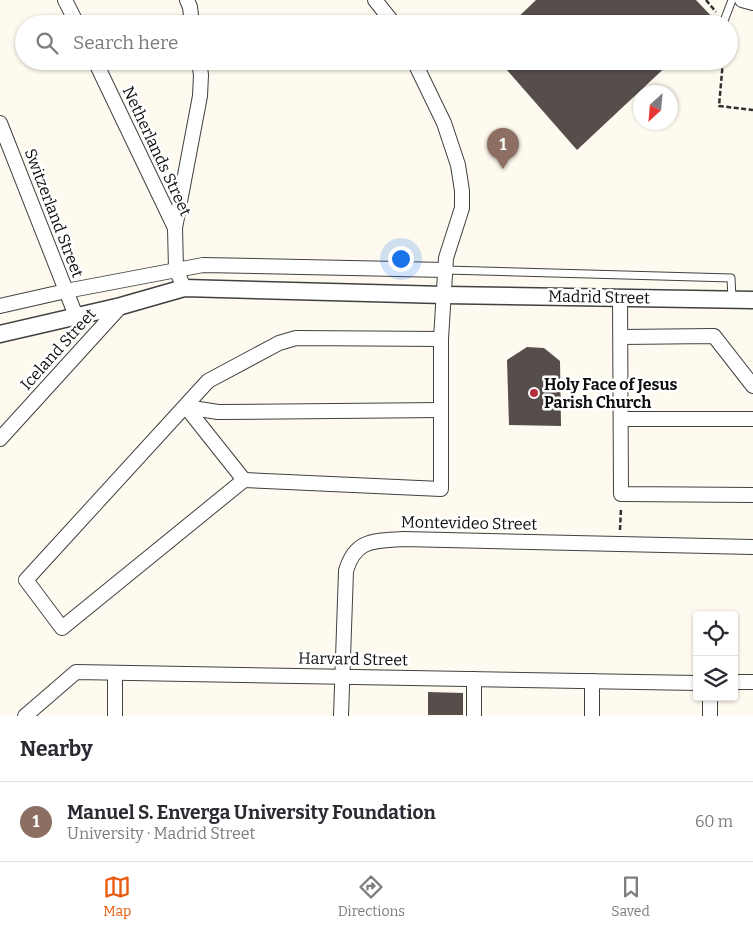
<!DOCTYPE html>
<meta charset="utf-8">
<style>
:root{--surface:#fff;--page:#f7f7f7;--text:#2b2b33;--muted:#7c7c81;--line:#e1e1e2;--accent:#ea580c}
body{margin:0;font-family:Bitter,serif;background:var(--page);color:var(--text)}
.controls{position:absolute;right:15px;bottom:15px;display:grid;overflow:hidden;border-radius:5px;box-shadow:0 1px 4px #0004}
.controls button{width:45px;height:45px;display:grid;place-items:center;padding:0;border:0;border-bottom:1px solid var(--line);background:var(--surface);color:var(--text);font:25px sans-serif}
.compass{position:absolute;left:633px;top:85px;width:45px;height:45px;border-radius:50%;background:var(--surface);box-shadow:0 1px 4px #0004;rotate:206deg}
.you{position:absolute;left:400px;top:258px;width:18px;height:18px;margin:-12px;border:4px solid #fff;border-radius:50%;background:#1a73e8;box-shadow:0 0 0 8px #1a73e833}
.badge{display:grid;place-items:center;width:32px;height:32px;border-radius:50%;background:var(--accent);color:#fff;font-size:16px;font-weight:700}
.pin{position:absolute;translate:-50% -41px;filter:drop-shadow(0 1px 2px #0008)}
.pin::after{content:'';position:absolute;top:26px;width:18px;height:15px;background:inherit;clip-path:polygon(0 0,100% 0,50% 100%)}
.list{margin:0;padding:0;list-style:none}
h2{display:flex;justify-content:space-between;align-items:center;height:65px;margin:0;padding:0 20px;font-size:21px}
h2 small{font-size:16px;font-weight:400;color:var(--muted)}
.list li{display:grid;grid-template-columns:32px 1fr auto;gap:15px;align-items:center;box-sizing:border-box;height:80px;padding:0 20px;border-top:1px solid var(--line)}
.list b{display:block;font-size:19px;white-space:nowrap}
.list p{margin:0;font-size:16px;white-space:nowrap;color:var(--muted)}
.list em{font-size:16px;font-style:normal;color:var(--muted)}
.icon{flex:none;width:28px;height:28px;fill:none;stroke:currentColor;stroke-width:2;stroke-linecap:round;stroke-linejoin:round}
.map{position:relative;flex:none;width:753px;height:716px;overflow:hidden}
.search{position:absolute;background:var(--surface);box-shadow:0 1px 4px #0004;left:15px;right:15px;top:15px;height:55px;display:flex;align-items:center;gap:12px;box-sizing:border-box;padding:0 18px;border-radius:28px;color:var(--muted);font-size:19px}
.sheet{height:145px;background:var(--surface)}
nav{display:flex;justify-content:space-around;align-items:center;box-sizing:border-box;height:70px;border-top:1px solid var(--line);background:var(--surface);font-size:14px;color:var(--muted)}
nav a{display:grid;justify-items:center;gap:2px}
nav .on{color:var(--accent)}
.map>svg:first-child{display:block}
</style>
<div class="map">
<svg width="753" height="716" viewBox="0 0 753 716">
<rect width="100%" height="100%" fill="#fefaef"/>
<!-- building -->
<g fill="#564e4b">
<polygon points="536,0 696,0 716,21 713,24 511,24"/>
<polygon points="499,61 672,61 577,150"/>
<polygon points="527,347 544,348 560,361 561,426 509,425 507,360"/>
<polygon points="428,692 463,693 463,715 428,715"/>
</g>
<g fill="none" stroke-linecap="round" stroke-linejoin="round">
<defs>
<g id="service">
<polyline points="721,24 724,21 732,0"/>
<polyline points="446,270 731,278 732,299"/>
</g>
<g id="minor">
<polyline points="65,0 77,24"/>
<polyline points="187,0 190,7 192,24"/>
<polyline points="375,0 394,24"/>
<polyline points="742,0 753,3"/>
<polyline points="95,61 175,228 176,269 184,288"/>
<polyline points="414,61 444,123 458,165 462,191 462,208 446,258 441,339 441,489 244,480 62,628 26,580 208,381 279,343 296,338 441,339"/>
<polyline points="0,123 76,316"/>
<polyline points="175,228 200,96 201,75 199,61"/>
<polyline points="620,297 621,494 753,495"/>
<polyline points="0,306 66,291 203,265 446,270"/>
<polyline points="621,337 714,336 753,386"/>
<polyline points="186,407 218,412 441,410"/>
<polyline points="186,407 244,480"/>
<polyline points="621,419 753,419"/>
<polyline points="0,439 121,306"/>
<polyline points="115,673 115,716"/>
<polyline points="734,682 753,682"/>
<polyline points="25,716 76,672 697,683"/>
<path d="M341 716 346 571C355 539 374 541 403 539L753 547"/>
<polyline points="474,716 474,679"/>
<polyline points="592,716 592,681"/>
<polyline points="710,716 710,697"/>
</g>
<polyline id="tertiary" points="0,334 121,306 184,288 444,295 753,300"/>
</defs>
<!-- service casing -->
<use href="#service" stroke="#414141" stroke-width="9"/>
<!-- minor casing -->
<use href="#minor" stroke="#414141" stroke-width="16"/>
<!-- tertiary casing -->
<use href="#tertiary" stroke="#414141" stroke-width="19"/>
<!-- path -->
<g stroke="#303030" stroke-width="2.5" stroke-dasharray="5 2.5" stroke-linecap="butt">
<polyline points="706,0 716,12"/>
<polyline points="723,61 719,106 753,110"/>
<polyline points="620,530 621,508"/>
</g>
<!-- service -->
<use href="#service" stroke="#fff" stroke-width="7"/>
<!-- minor -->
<use href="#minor" stroke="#fff" stroke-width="14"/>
<!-- tertiary -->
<use href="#tertiary" stroke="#fff" stroke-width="16"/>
</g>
<!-- markers -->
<circle fill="#b52e3c" stroke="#fff" stroke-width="2" cx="534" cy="393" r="5"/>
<g text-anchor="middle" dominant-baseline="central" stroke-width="5" stroke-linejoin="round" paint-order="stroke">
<!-- street labels -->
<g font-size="16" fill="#0e0e0e" stroke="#fff">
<text transform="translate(157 151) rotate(65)">Netherlands Street</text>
<text transform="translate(54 213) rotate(69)">Switzerland Street</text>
<text transform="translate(599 297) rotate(1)">Madrid Street</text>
<text transform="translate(58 349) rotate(-48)">Iceland Street</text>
<text transform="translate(469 523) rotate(1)">Montevideo Street</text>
<text transform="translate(353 659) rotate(1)">Harvard Street</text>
</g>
<!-- poi labels -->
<g font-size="16" font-weight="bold" fill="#0e0e0e" stroke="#fff" text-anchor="start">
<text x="544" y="384">Holy Face of Jesus<tspan x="544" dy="18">Parish Church</tspan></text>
</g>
</g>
</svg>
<div class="controls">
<button><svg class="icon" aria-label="locate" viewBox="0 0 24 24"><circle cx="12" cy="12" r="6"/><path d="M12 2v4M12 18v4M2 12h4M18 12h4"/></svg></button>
<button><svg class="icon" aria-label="layers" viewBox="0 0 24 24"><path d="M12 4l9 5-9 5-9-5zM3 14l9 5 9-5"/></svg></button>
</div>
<svg class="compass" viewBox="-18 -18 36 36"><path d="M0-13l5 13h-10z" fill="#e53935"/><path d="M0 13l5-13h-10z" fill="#7c7c81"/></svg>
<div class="you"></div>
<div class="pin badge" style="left:503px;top:169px;background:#8d6e63">1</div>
<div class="search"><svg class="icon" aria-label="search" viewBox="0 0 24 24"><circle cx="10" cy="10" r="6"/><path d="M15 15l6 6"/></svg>Search here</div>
</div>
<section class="sheet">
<h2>Nearby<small></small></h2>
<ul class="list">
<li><span class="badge" style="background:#8d6e63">1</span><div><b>Manuel S. Enverga University Foundation</b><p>University · Madrid Street</p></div><em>60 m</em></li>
</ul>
</section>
<nav>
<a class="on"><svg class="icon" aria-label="map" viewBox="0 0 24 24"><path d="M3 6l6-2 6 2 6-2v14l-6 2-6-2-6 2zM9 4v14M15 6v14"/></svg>Map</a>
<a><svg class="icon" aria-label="directions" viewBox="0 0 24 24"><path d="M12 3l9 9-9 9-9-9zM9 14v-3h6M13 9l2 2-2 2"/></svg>Directions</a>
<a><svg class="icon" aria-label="saved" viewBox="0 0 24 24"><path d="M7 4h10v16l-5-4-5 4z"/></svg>Saved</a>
</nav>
